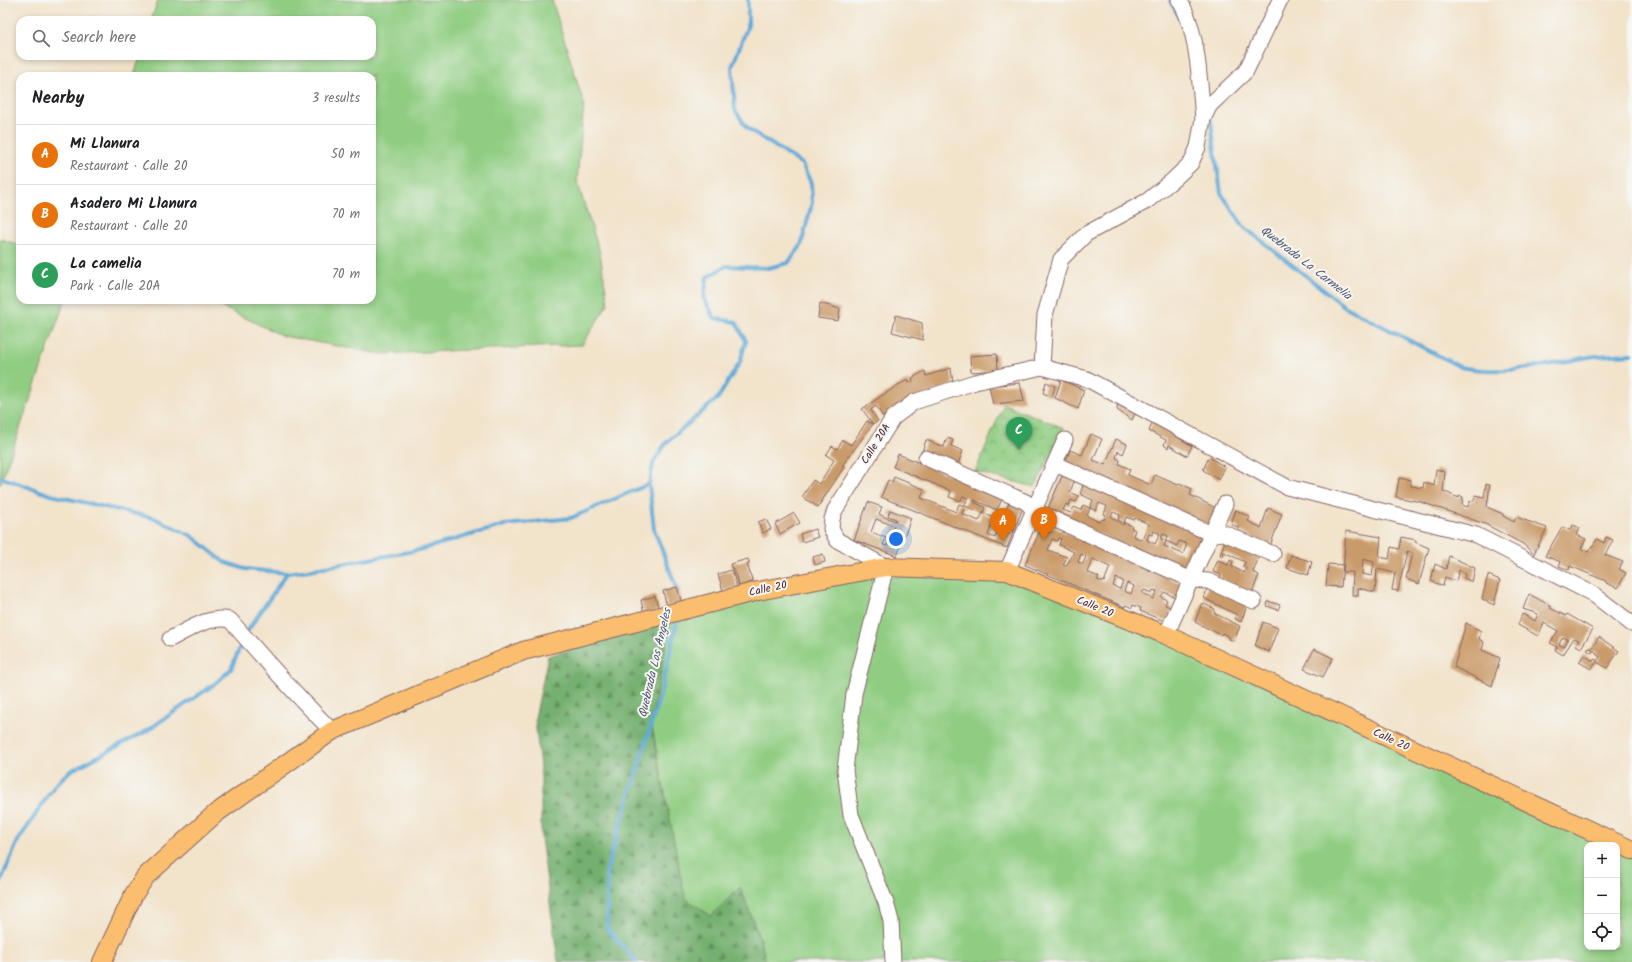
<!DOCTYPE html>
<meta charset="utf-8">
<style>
:root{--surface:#fff;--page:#f2f2f2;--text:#202124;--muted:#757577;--line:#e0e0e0;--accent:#1f6fb2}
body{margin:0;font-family:Kalam,sans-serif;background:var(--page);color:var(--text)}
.controls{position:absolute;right:12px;bottom:12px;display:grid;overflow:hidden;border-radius:8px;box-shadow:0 2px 6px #0003}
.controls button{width:36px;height:36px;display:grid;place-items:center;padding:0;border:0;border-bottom:1px solid var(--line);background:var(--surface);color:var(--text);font:20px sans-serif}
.you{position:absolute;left:896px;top:539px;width:14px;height:14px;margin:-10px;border:3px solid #fff;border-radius:50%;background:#1a73e8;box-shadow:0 0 0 6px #1a73e833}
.badge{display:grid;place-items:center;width:26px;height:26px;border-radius:50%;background:var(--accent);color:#fff;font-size:13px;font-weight:700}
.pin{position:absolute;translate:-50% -33px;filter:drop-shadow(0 1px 2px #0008)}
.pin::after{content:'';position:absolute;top:21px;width:14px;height:12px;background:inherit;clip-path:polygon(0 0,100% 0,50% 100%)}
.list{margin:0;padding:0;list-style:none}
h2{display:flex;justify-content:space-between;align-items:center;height:52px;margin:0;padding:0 16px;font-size:17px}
h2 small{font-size:13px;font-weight:400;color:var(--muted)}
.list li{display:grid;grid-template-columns:26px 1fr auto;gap:12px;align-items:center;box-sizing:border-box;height:60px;padding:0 16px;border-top:1px solid var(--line)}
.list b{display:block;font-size:15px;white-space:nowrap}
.list p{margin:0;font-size:13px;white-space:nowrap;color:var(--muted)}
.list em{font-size:13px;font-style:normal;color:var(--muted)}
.icon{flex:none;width:22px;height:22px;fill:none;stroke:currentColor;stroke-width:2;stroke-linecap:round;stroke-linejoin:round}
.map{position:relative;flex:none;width:1632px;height:962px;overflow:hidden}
.search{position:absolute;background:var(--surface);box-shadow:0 2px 6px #0003;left:16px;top:16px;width:360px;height:44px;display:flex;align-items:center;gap:10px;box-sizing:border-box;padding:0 14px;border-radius:12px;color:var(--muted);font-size:15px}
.panel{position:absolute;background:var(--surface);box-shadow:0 2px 6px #0003;left:16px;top:72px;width:360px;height:232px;border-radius:12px}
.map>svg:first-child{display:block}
</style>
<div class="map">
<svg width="1632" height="962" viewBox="0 0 1632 962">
<defs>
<pattern id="forest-firs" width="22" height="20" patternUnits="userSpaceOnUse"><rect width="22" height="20" fill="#74b070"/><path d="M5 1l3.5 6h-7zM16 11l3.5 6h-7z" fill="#618f5c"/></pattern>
<pattern id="park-crowns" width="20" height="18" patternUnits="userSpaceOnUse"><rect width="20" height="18" fill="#90cd82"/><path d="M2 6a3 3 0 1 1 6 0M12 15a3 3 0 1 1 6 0" fill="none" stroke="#78a66b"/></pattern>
</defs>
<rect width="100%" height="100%" fill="#f6f6f2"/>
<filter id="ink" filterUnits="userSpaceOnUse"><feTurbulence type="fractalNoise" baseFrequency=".025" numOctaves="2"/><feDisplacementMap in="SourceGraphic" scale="8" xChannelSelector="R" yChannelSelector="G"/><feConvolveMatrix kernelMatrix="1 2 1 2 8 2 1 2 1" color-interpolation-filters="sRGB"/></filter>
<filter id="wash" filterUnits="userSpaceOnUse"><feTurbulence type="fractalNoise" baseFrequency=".012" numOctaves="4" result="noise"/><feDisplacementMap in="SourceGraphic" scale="16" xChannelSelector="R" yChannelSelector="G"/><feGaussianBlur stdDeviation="0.9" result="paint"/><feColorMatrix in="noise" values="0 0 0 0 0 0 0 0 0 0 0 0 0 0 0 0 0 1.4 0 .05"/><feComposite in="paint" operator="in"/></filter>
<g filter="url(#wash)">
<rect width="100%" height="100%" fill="#f2e3cb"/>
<!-- grass -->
<g fill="#90cd82" stroke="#6d7656" fill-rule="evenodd">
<polygon points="158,0 552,0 584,104 577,181 600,253 608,304 582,345 380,354 283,336 207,300 372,300 372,76 134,76 140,56 372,56 372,20 151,20"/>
<polygon points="0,239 20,245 20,300 65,300 0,485"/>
<path d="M874 576 1032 580 1632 850V962H766L759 937 740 887 711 916 685 899 651 722 671 620 744 598ZM1587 845H1617V947H1587Z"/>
</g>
<!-- forest -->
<polygon fill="url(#forest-firs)" stroke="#5f684e" points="671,620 651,722 685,898 711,916 740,887 759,937 766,962 558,962 541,838 541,778 535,718 548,656"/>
<!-- park -->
<polygon fill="url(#park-crowns)" stroke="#6d7656" points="1004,404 1064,428 1035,487 975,472"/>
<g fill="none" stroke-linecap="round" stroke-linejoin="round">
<!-- stream -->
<g stroke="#61aad8" stroke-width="4">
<polyline points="1170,0 1182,23"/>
<path d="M1210 116 1221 193 1244 227 1344 306 1460 367C1505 376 1545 365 1589 357 1603 355 1618 355 1632 354"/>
<polyline points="0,477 51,495 154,518 192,536 224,562 245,569 287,573 309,570 419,550 505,525 571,518 649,484"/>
<polyline points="678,592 654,529 649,484 654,461 667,442 718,398 740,362 746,341 736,322 714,318 704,298 707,277 726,266 768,268 788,263 801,246 812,203 811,183 802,164 747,128 735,110 732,67 748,25 748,0"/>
<polyline points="246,633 287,573"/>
<polyline points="0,883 18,841 55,785 70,771 145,732 216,683 231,669 243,640"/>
<polyline points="637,962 607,929 607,868 660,696 678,617"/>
</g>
</g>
<g id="blocks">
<!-- building -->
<g fill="#ca9b6b" fill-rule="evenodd">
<polygon points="820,303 840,309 838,321 818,318"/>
<polygon points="896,315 922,323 923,340 892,332"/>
<polygon points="997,354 998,370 971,372 970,356"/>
<polygon points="951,368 953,384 904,403 883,417 876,406 871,410 878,421 873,424 842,466 844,467 818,507 802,497 813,480 819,484 834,460 826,455 832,446 837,449 843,440 851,445 867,421 873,424 862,409 898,385 908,380 909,383 913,381 912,378 925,371 926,376"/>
<polygon points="1061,380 1084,390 1078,409 1055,398"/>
<polygon points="1046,382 1055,386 1052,397 1043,393"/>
<polygon points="1020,383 1024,401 993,404 989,386"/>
<polygon points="1118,399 1136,411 1132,420 1117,410"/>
<polygon points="1153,421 1192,446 1187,456 1169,445 1168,448 1164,445 1166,440 1149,431"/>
<polygon points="1091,434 1102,439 1093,460 1105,465 1116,439 1127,444 1123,454 1118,451 1116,458 1120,460 1119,464 1130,469 1128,475 1151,485 1155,475 1178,485 1179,483 1192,489 1190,495 1216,508 1208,526 1065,463 1070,450 1082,455"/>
<polygon points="947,438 953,440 951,446 963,451 957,466 922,452 926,440 944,447"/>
<polygon points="898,454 1003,497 997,510 974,500 974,502 985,507 983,513 965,506 962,514 979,521 983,513 994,518 988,535 995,538 1010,500 1024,505 1007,548 881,497 888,480 892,482 894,477 924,489 921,498 956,512 959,504 964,506 968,498 963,496 960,501 949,497 951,491 893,467"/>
<polygon points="1209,457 1225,467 1219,480 1203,470"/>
<polygon points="1436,469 1445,472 1443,491 1459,498 1459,496 1463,497 1462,505 1468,507 1470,501 1474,500 1475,495 1484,497 1486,484 1490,485 1487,507 1503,514 1503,516 1514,522 1516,517 1547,528 1534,554 1523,544 1485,524 1421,502 1396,497 1399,478 1411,480 1411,486 1423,488 1424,482 1434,486"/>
<path d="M1063 474 1075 479 1070 492 1079 496 1076 502 1071 500 1069 506 1066 504 1063 510 1071 513 1074 507 1081 510 1083 505 1090 508 1087 516 1100 522 1102 519 1104 520 1106 515 1104 514 1107 506 1099 503 1096 511 1090 508 1093 500 1080 494 1084 483 1207 535 1190 574 1047 511ZM1113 512 1120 515 1118 520 1124 523 1126 517 1134 520 1135 518 1149 524 1142 540 1133 536 1135 530 1131 528 1132 526 1124 523 1123 525 1111 517ZM1154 531 1160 534 1155 544 1147 540 1149 534 1152 535ZM1163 534 1168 536 1166 541 1177 546 1179 541 1187 544 1183 554 1164 546 1166 541 1161 539Z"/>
<path d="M868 502 882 507 879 514 887 518 896 521V519L888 516 890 510 911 518 897 556 854 540ZM876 519 894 526 887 546 883 545 886 538 871 532Z"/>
<polygon points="1268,508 1282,514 1270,546 1238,530 1239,528 1231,524 1236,510 1250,517 1248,521 1261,528"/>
<polygon points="794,513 800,523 780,534 775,524"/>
<polygon points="766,519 771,529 763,533 758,522"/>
<path d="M1043 523 1143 565V567L1183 584 1177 598 1164 592 1161 597 1167 600 1165 605 1173 608 1167 622 1140 611 1141 608 1133 605 1132 608 1126 605 1125 607 1025 565ZM1058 538 1061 539 1059 545 1074 552 1066 566 1063 565 1067 557 1048 550 1052 539 1057 541ZM1081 554 1086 556 1083 564 1078 562ZM1093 559 1110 567 1104 582 1097 580 1099 577 1087 572ZM1116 578 1123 581 1120 589 1113 586ZM1127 583 1134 586 1131 594 1124 591ZM1144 590 1152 593 1153 590 1157 591 1153 599 1142 593Z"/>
<polygon points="1573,525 1580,528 1577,535 1586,539 1581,549 1589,552 1597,539 1604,543 1606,537 1613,540 1605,555 1623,562 1619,569 1626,573 1618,588 1606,583 1606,581 1570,566 1569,570 1559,566 1561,562 1545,556 1562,527 1570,530"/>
<polygon points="815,529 818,537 802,542 800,534"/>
<path d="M1346 531 1381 537 1379 557 1389 559 1391 547 1399 549 1401 537 1416 540 1415 542 1429 548 1419 584 1406 579 1412 553 1407 551 1398 591 1392 590 1395 573 1377 569 1375 592 1358 588V596H1352L1353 572H1343ZM1363 559 1374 562 1372 576 1362 574Z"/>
<polygon points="1226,538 1260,554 1253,572 1259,575 1252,593 1220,578 1221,575 1213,572 1218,560 1228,565 1230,560 1233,562 1231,566 1244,573 1246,568 1243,567 1245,562 1224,552 1223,557 1220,555"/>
<polygon points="823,554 825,562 815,565 813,557"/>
<polygon points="1291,555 1312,562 1308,575 1287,568"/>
<polygon points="1449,556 1475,568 1472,582 1464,578 1465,574 1459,570 1456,581 1445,577 1443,586 1431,581 1435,564 1446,569"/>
<polygon points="748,559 750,564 747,564 753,582 739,586 733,568 732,569 730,564"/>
<polygon points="1328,564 1343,565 1341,587 1326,586"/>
<polygon points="732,570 737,587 723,591 718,574"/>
<polygon points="1488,575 1500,580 1494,605 1482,599"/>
<polygon points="1208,586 1248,603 1241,622 1235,619 1237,615 1204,598"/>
<polygon points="677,587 682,603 667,607 663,591"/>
<path d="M1529 594 1551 606 1550 608 1566 616 1567 614 1593 629 1581 648 1576 645 1579 640 1574 638 1563 655 1555 650 1557 647 1550 643 1558 631 1544 623 1538 636 1518 625 1522 614 1535 621 1538 614 1523 609ZM1563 637 1568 640 1564 647 1559 644Z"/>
<polygon points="655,596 659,610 644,614 641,600"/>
<polygon points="1268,601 1280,605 1278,610 1267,606"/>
<polygon points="1202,603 1215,609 1214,613 1240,626 1234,641 1229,639 1229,637 1222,633 1221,635 1195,622"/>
<polygon points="1263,622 1278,628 1269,652 1255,646"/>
<polygon points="1466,623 1481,631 1479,639 1484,642 1482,650 1500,658 1492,686 1454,667"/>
<polygon points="1599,637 1619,651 1607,668 1597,662 1591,669 1579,662 1584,655 1593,661 1595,659 1597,661 1600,657 1596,654 1597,653 1593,650 1592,653 1587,650 1589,648 1591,649"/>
<polygon points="1314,649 1333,658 1323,677 1304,669"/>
</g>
</g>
</g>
<g filter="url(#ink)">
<use href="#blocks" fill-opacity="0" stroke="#856463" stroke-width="1"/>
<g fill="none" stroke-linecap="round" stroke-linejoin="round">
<defs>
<g id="minor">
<path d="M1179 0C1198 28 1200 85 1203 119"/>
<polyline points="1042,367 1045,315 1061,259 1086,234 1147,201 1173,180 1191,163 1198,147 1203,119 1210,105 1246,71 1280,0"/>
<polyline points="926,458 1026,502 1035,511 1192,580 1208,581 1254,601"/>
<polyline points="1055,464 1212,534 1224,533 1273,554"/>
<polyline points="1007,571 1065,440"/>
<polyline points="1166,635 1225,504"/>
<path d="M170 639C188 630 209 615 230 620 263 658 296 695 332 731"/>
<polyline points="893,962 891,921 886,903 851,815 845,770 854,694 886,567 837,540 831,529 832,519 835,510 893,418 914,402 975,382 1042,367 1087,379 1287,487 1476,535 1593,594 1632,624"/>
</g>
<polyline id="major" points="102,962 134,894 146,876 215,814 332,731 523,651 758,591 886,567 1007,571 1166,635 1632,850"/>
</defs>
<!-- minor casing -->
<use href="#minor" stroke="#856463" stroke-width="17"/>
<!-- major casing -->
<use href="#major" stroke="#856463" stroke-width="20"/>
<!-- minor -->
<use href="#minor" stroke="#fff" stroke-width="15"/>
<!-- major -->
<use href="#major" stroke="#fabe6e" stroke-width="18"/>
</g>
</g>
<g text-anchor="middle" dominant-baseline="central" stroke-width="4" stroke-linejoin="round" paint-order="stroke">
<!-- street labels -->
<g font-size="11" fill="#4a1f2b" stroke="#f6f6f2">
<text transform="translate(876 444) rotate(-58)">Calle 20A</text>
<text transform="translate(768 589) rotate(-12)">Calle 20</text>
<text transform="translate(1095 607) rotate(22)">Calle 20</text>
<text transform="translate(1391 740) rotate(25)">Calle 20</text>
</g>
<!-- water labels -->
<g font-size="12" font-style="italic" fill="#535770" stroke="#f6f6f2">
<text transform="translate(1306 263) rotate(38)">Quebrada La Carmelia</text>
<text transform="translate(655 663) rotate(-77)">Quebrada Los Angeles</text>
</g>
</g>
</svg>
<div class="controls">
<button>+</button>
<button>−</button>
<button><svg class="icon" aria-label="locate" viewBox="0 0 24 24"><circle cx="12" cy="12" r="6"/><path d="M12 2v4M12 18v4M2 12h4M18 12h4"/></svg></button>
</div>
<div class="you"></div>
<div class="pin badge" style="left:1003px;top:541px;background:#e8710a">A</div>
<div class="pin badge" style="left:1044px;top:540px;background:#e8710a">B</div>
<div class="pin badge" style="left:1019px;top:450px;background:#2e9e5b">C</div>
<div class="search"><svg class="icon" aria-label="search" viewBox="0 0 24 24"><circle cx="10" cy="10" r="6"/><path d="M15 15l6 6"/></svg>Search here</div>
<section class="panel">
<h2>Nearby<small>3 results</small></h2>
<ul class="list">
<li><span class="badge" style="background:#e8710a">A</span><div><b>Mi Llanura</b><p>Restaurant · Calle 20</p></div><em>50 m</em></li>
<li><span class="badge" style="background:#e8710a">B</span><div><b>Asadero Mi Llanura</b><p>Restaurant · Calle 20</p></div><em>70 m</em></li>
<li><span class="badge" style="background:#2e9e5b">C</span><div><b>La camelia</b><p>Park · Calle 20A</p></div><em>70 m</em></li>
</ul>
</section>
</div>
